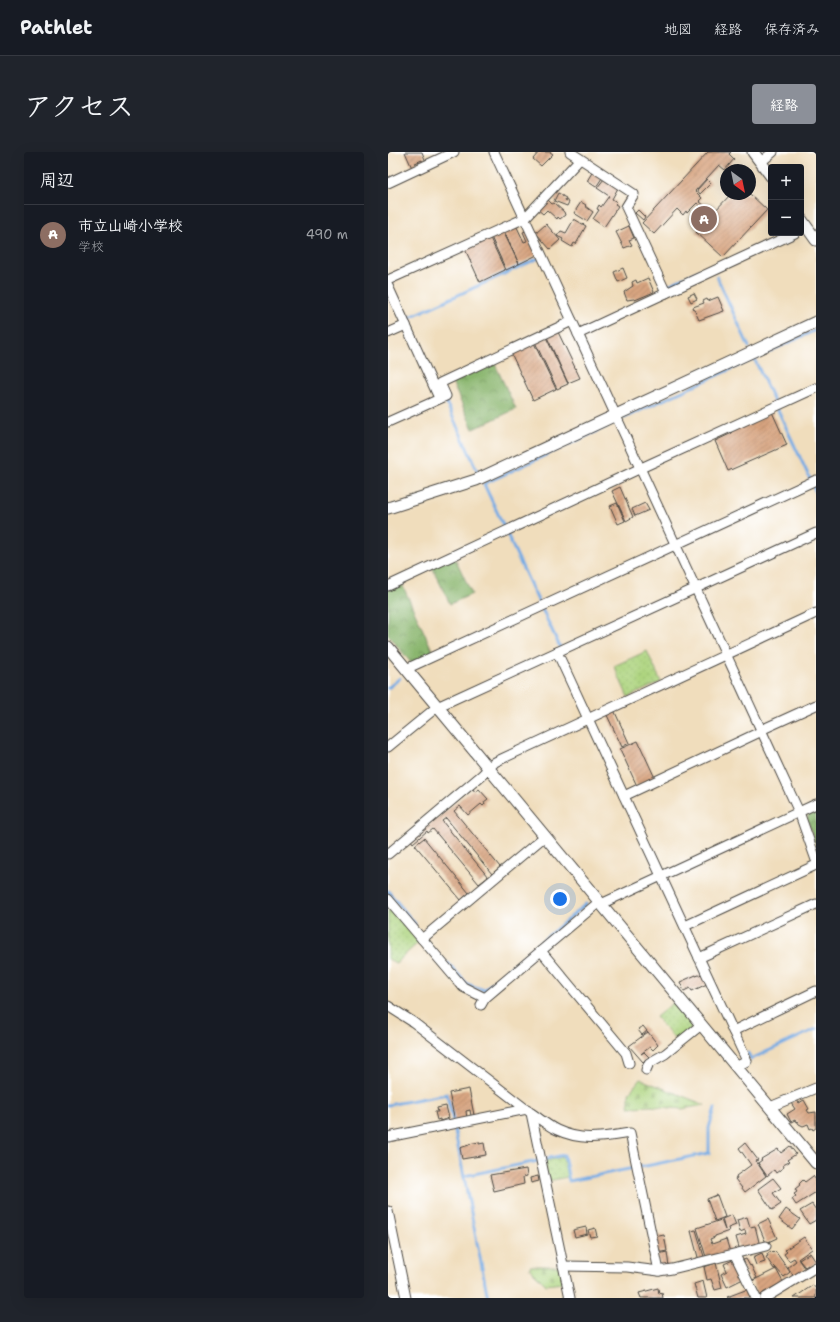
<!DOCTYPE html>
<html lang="ja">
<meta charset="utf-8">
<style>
:root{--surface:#171b24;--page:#20242c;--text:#f1f3f6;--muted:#9ea1a6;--line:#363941;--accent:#8c9099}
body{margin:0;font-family:"Shantell Sans","Klee One",sans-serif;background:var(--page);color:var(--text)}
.controls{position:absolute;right:12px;top:12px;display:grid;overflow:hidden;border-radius:4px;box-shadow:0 4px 16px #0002}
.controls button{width:36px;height:36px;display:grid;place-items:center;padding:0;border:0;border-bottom:1px solid var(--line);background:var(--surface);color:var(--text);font:20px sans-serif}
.compass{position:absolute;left:332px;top:12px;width:36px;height:36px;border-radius:50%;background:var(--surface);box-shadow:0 4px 16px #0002;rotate:147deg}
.you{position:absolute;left:172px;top:747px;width:14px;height:14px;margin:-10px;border:3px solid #fff;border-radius:50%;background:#1a73e8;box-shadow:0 0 0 6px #1a73e833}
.badge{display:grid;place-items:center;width:26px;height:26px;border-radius:50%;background:var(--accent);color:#fff;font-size:13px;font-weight:700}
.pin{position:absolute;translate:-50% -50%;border:2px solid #fff;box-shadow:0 1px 4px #0006}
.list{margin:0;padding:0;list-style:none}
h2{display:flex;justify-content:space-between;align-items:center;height:52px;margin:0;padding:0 16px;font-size:17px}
h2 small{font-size:13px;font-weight:400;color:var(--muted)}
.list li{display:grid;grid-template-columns:26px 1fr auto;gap:12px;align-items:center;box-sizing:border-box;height:60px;padding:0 16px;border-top:1px solid var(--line)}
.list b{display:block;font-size:15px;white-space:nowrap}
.list p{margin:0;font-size:13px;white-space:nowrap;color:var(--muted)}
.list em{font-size:13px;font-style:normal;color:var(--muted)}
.map{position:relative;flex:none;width:428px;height:1146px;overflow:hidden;border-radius:4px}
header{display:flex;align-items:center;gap:24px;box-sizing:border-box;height:56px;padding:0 20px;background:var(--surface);border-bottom:1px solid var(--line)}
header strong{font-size:19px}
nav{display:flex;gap:22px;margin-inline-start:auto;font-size:14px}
.intro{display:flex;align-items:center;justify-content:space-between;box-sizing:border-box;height:96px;padding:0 24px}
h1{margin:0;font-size:28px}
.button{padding:10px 18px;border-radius:4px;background:var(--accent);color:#fff;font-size:14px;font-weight:700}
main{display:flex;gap:24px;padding:0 24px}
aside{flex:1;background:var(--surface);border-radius:4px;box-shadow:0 4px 16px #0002}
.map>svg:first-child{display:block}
</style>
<header>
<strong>Pathlet</strong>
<nav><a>地図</a><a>経路</a><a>保存済み</a></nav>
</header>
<div class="intro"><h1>アクセス</h1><a class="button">経路</a></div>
<main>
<aside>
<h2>周辺<small></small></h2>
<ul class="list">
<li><span class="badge" style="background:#8d6e63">A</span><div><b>市立山崎小学校</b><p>学校</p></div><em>490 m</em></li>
</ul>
</aside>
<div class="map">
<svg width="428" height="1146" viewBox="0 0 428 1146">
<defs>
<pattern id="grass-dots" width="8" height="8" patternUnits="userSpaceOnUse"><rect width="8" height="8" fill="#add47f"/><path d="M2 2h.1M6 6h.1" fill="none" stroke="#95b66e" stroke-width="1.8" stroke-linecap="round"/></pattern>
<pattern id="forest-crowns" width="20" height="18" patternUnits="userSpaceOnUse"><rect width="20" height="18" fill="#8ab66e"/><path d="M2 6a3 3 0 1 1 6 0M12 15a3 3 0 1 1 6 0" fill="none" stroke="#71945b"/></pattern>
<pattern id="cemetery-stones" width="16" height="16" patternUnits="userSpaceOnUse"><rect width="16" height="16" fill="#add47f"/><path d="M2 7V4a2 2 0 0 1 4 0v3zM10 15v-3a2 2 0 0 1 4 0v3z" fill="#95b66e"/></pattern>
<pattern id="building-hatch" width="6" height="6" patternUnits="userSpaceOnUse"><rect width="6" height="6" fill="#d8a480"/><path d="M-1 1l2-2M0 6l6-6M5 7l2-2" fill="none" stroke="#af8669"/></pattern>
</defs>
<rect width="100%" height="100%" fill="#fff"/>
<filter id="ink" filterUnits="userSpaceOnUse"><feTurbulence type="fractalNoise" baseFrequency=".025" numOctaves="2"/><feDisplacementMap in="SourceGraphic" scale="8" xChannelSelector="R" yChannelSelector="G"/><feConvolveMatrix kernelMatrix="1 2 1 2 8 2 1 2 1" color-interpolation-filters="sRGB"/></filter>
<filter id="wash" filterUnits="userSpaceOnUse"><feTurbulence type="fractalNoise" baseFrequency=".012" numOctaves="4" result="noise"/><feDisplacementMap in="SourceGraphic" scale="16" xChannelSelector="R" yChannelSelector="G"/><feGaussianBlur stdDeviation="0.9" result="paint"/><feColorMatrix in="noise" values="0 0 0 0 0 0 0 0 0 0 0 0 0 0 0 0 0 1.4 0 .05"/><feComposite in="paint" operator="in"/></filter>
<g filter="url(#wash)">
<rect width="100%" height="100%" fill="#f0ddbc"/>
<!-- grass -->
<g fill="url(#grass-dots)" stroke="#6c8055">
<polygon points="259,499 273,530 240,545 226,514"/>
<polygon points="4,756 32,789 8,811 0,807 0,759"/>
<polygon points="286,850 304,871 303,877 288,889 268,865"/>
<polygon points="175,1005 179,1025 160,1029 157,1009"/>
</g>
<!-- forest -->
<g fill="url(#forest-crowns)" stroke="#5a704c">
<polygon points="105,208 128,257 85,277 63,228"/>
<polygon points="66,404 84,442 62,452 44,415"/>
<polygon points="13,430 46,502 24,512 0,483 0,436"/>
<polygon points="427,660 428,662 428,692 427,691 419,667 421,662"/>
</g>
<!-- cemetery -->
<g fill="url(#cemetery-stones)" stroke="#6c8055">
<polygon points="252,927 317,953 294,957 263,954 241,955 241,941"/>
<polygon points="142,1114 172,1114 175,1131 158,1133 142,1117"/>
</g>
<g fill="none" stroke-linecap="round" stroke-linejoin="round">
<!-- stream -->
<g stroke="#76abe4" stroke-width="3">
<polyline points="329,125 361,195"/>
<polyline points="277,132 278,134 311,119"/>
<polyline points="22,165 151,106"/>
<polyline points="366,206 387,252"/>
<polyline points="57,248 90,320"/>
<polyline points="389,256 423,329"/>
<polyline points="236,266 428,178"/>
<polyline points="424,333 428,340"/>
<polyline points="117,377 96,332 224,272"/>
<polyline points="119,382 152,453"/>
<polyline points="154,457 172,495"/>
<polyline points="0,536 12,526"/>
<polyline points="198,551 202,560"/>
<polyline points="205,567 212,583"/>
<polyline points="0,739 27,772"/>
<polyline points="60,811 79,832 96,838 198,752"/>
<polyline points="360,901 363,907 428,877"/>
<polyline points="0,953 59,942 65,969"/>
<polyline points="66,975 100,1146"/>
<polyline points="157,1007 176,1003 181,1029 246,1016"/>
<polyline points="253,1015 321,1001 321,976 327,956"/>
<polyline points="76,1024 150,1009"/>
</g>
</g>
<g id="blocks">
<!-- building -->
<g fill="url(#building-hatch)">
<polygon points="17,0 34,0 38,10 35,11 34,8 27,11 28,14 24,16"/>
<polygon points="151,0 162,0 165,2 153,14 145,7"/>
<polygon points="320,0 343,0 341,2 346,7 337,18 331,13 307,39 314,46 311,49 325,61 343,42 362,42 379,58 335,105 308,80 323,64 309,51 299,61 298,59 295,63 289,57 266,82 254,71"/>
<polygon points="205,19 214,26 208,35 199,29"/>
<polygon points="216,27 230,36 224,47 229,50 227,52 230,54 216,75 205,67 211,58 209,57 211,53 213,55 221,44 209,36"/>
<polygon points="319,27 323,31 312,42 309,38"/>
<polygon points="170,41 174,43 174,44 178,46 177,48 181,50 179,54 166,49"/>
<polygon points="159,47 164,52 166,51 176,60 177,63 172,67 170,65 169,67 159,58 155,62 149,57"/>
<polygon points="193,50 198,53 197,54 205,60 199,69 186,61"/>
<polygon points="250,58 257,65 255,68 247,61"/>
<polygon points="186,67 198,74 188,92 186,91 184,95 174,89 175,87 169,84 173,79 178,81"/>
<polygon points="158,72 172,88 162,97 148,81"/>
<polygon points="128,73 136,90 139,89 135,80 138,79 149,103 131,112 116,79"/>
<polygon points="241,74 246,86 241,88 244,93 236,96 228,80"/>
<polygon points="115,79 131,112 118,118 103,85"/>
<polygon points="102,86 117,118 92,130 77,97"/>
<polygon points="235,116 239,126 230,130 226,120"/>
<polygon points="260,126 266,140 247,148 246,147 239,148 236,140 245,134 244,130 248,128 249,131"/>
<polygon points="306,141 309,147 303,150 300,144"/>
<polygon points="330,145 336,159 311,168 305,155 316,151 315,149 319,147 320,149"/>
<polygon points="170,180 192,226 180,231 159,185"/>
<polygon points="158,185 180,232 169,237 147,190"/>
<polygon points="146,191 168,237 145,248 123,201"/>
<polygon points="384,260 399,293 340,319 327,289 344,281 342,279"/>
<polygon points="232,335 245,365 238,369 224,339"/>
<polygon points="229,351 237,369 230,372 222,354"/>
<polygon points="257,351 261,358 247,364 244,357"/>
<polygon points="226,558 241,591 234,595 218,561"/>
<polygon points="250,589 267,626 249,634 232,597"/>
<polygon points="85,637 87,640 91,637 100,647 96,650 97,652 95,654 93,652 80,663 72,654 66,659 112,715 104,722 58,666 54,669 100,725 91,732 45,677 40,681 39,679 25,691 23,688"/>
<polygon points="36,686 81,741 73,748 27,693"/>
<polygon points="314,822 319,832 304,839 302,836 296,839 292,830 308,823 308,824"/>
<polygon points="255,874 259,879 254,883 250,878"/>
<polygon points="260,880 270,893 265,898 262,895 253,902 256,900 261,905 255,910 241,894"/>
<polygon points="81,937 86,963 83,964 82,958 78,959 79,967 67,969 61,941"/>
<polygon points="409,948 411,951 416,948 421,957 419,958 421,961 428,960 428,976 425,978 424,976 422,977 420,972 415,974 411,972 409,969 408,970 407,968 403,970 399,962 407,957 403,951"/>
<polygon points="58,954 61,966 52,969 52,967 49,968 47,960 50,960 49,956"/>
<polygon points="91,990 91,992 96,991 98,1003 74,1007 72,996 81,993 81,992"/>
<polygon points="357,991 370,1008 368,1009 378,1024 357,1040 347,1027 349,1026 348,1024 363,1013 351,996"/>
<polygon points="402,994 408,1002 399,1008 401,1010 395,1013 396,1015 388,1021 386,1018 379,1024 370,1011 374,1008 373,1007 390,997 393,1001"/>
<polygon points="138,1017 139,1024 135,1025 136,1032 106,1039 102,1023"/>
<polygon points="150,1024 151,1029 143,1031 142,1026"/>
<polygon points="425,1024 428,1028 428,1040 408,1053 404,1047 408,1044 406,1042 409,1040 407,1037 412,1033 411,1032 415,1028 417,1030"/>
<polygon points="385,1026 393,1036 385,1041 393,1052 384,1058 370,1037"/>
<polygon points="329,1043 337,1065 327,1069 319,1047"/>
<polygon points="424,1052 428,1058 428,1068 421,1072 412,1059"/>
<polygon points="398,1057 412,1067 404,1077 391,1067"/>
<polygon points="344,1063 348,1073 340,1076 341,1079 327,1084 327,1085 322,1087 324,1092 338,1087 342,1100 319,1108 309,1076 333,1068 337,1078 334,1067"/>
<polygon points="359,1065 362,1075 367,1074 372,1094 352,1099 348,1085 358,1082 357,1078 352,1080 349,1068"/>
<polygon points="380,1067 389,1086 378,1091 370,1072"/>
<polygon points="198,1075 199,1082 187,1085 185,1078"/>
<polygon points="207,1076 209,1084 202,1085 200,1078"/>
<polygon points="308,1078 317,1108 311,1109 303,1079"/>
<polygon points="276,1083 279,1099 269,1101 266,1085"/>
<polygon points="416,1085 424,1097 410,1107 417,1117 406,1125 400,1115 408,1109 406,1106 401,1109 396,1102 399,1100 397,1098"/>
<polygon points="383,1099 385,1101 387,1099 402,1120 396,1125 386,1114 388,1116 386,1117 378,1105 380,1104 379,1102"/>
<polygon points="279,1100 281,1115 273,1116 270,1102"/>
<polygon points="374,1101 377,1110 368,1113 365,1105"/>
<polygon points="422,1101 428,1110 422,1115 420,1113 417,1115 411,1108"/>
<polygon points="358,1107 362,1114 363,1113 369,1126 363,1129 353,1109"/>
<polygon points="345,1108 355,1127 339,1135 333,1122 339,1119 336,1112"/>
<polygon points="328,1111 334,1136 327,1138 323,1127 319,1128 316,1115"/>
<polygon points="388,1117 395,1130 375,1141 376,1143 371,1145 364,1129"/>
<polygon points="315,1129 319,1146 310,1146 306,1132"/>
<polygon points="425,1133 428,1137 428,1146 406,1146"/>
<polygon points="270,1136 271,1142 274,1141 275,1146 253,1146 251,1141"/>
<polygon points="360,1137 363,1146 340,1146 339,1145"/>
</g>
</g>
</g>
<g filter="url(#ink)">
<use href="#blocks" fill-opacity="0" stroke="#494641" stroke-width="1"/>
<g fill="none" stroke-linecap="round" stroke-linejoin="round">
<defs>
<g id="minor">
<polyline points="106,0 411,660 428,708"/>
<polyline points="182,0 246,42 238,55 278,141"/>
<polyline points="373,10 385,0"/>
<polyline points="0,31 66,0"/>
<polyline points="0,128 137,66 192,7"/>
<polyline points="0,134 51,246"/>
<polyline points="0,181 18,173"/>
<polyline points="190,182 407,81"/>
<polyline points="0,270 58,244 52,231 184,169"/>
<polyline points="0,434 253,316 428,236"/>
<polyline points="169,500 359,909 348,915"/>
<polyline points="18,517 428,328"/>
<polyline points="373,578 428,553"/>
<polyline points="0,595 49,555 428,381"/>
<polyline points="236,644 374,579"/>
<polyline points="0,702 94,623 107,610 428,461"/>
<polyline points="0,747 75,835 97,846"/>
<polyline points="213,752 428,652"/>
<polyline points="297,774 428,713"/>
<polyline points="34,787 157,684"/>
<polyline points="153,799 238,901 241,911"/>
<polyline points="311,806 428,752"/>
<polyline points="93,853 97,846 211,750"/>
<polyline points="0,854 25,870 143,961 182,1146"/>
<polyline points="345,879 428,839"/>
<polyline points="258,918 261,911 277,902 313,873"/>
<polyline points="382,955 428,936"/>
<path d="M143 961C151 966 160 974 169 978 195 990 215 985 242 981L271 1119"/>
<polyline points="0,985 139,957"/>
<polyline points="0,1059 18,1146"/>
<polyline points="347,1103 368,1146"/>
<polyline points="175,1114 239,1115 271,1119 284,1117 378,1094"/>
<polyline points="377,1146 428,1115"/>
</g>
<g id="tertiary">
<polyline points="365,0 383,24"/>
<polyline points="413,67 428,88"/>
<polyline points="0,356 88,328 428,170"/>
<polyline points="0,495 428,1011"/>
</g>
</defs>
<!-- minor casing -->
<use href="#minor" stroke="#494641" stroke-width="11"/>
<!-- tertiary casing -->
<use href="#tertiary" stroke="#494641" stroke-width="13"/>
<!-- minor -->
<use href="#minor" stroke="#fff" stroke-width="9"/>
<!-- tertiary -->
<use href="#tertiary" stroke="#fff" stroke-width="11"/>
</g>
</g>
</svg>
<div class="controls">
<button>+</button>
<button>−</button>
</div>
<svg class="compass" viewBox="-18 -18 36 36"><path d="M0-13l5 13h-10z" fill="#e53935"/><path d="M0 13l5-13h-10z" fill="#9ea1a6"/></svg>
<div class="you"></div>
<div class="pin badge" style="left:316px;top:67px;background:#8d6e63">A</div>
</div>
</main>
